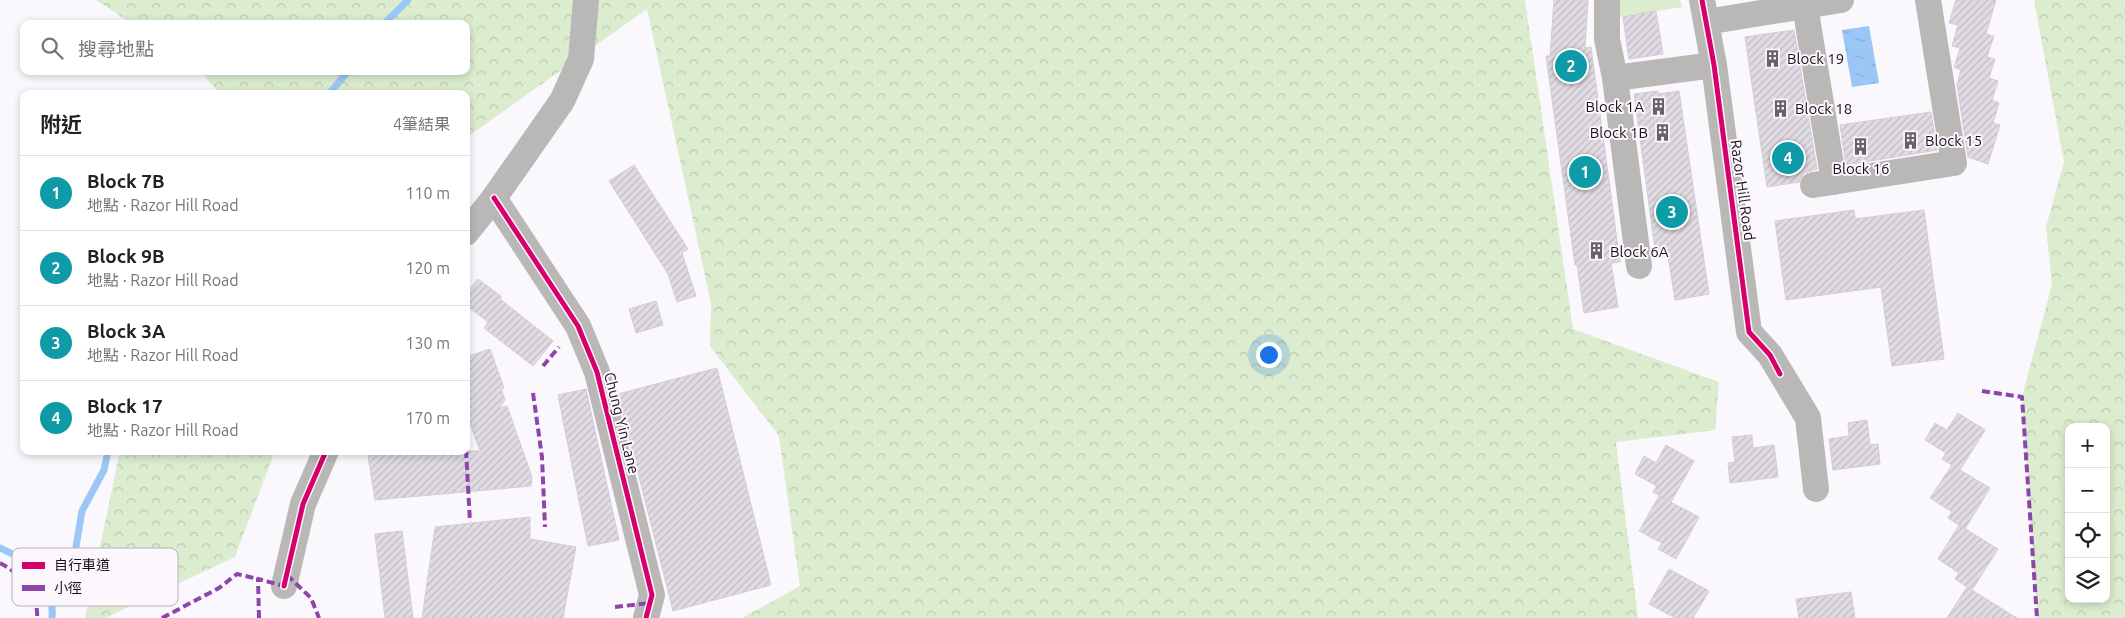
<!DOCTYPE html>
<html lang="zh-TW">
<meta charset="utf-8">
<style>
:root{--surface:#fff;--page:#f2f2f2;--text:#222;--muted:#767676;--line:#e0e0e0;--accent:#676269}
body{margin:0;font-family:Ubuntu,"Noto Sans TC",sans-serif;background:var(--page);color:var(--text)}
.controls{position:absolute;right:15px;bottom:15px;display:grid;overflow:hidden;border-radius:10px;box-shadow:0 2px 8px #0003}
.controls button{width:45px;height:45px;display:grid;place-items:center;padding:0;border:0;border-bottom:1px solid var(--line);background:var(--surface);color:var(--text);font:25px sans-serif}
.you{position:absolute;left:1268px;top:354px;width:18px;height:18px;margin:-12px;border:4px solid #fff;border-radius:50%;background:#1a73e8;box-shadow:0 0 0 8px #1a73e833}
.badge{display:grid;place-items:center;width:32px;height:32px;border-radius:50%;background:var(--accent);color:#fff;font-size:16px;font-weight:700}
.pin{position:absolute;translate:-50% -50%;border:2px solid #fff;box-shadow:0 1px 5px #0006}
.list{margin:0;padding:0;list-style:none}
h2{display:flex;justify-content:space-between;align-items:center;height:65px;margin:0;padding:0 20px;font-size:21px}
h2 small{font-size:16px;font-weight:400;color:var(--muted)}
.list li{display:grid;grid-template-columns:32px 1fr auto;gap:15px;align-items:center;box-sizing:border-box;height:75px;padding:0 20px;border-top:1px solid var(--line)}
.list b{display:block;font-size:19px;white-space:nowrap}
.list p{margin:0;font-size:16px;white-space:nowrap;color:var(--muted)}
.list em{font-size:16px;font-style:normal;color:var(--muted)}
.icon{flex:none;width:28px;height:28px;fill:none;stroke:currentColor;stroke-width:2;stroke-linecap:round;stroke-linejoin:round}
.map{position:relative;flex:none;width:2125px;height:618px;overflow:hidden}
.search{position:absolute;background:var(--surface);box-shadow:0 2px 8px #0003;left:20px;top:20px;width:450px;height:55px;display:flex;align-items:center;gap:12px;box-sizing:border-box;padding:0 18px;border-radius:10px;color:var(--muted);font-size:19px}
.panel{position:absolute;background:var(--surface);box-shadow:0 2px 8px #0003;left:20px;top:90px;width:450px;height:365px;border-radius:10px}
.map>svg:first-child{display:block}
</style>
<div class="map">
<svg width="2125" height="618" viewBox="0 0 2125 618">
<defs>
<pattern id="forest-crowns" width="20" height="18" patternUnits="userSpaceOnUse" patternTransform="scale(1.25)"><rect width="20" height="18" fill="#dbeccf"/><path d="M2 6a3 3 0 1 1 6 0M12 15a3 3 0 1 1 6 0" fill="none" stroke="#bbc9b1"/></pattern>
<pattern id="water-ripples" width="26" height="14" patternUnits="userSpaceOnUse" patternTransform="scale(1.25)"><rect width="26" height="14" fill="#9ac7f6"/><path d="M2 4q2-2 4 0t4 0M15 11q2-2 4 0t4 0" fill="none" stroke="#84aad2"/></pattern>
<pattern id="building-hatch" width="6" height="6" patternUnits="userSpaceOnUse" patternTransform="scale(1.25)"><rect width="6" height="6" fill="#e1dce3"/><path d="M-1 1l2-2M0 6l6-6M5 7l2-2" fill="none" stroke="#c0bcc2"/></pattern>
</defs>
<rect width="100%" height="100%" fill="#faf8fc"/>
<!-- forest -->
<g fill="url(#forest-crowns)" fill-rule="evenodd">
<polygon points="96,0 1525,0 1573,329 1719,382 1715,430 1616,442 1638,618 742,618 800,586 779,436 710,346 711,303 647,9 466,138 466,94 220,94 200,71 466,71 466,24 132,24"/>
<path d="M2034 0H2125V618H2037L2022 397 2052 284 2046 227 2064 162ZM2069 427H2106V599H2069Z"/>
<polygon points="120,451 275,451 235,557 105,618 85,618"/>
</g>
<!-- green -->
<polygon fill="#dbeccf" points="1616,0 1680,0 1682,7 1615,18"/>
<!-- water -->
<polygon fill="url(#water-ripples)" points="1869,26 1879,83 1852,87 1842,30"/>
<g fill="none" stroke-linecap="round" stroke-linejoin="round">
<!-- stream -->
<g stroke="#9ac7f6" stroke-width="7">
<polyline points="384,24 408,0"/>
<polyline points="329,94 348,71"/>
<path d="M0 548C29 560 55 584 52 618"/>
<polyline points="51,598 74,559 82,511 104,470 108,451"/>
</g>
</g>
<!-- building -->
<g fill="url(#building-hatch)" stroke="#d2cdd4">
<polygon points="1554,0 1588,0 1585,48 1591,47 1620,262 1611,263 1618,307 1584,313 1577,265 1575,265 1546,56 1550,56"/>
<polygon points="1956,0 1996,0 1986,34 1994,36 1987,57 1995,59 1989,78 1998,81 1992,100 1999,103 1993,123 2000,125 1988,164 1968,157 1957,85 1961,70 1954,67 1960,48 1952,46 1958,25 1949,23"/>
<polygon points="1656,11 1663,54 1629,59 1623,17"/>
<polygon points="1794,30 1817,169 1804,173 1799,182 1767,187 1745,37"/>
<polygon points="1658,91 1658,94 1679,91 1709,294 1675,300 1668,255 1656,257 1634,94"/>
<polygon points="1931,112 1937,150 1846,165 1840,125"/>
<polygon points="634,165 688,249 682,253 696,296 677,302 668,274 609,181"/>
<polygon points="1854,210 1855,219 1924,210 1944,359 1892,366 1881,287 1786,300 1775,221"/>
<polygon points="478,279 502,297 500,299 553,341 533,366 484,328 488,322 466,305 466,294"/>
<polygon points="656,301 663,325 636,333 629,309"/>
<polygon points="490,349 504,388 501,389 505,400 499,408 507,406 532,477 531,486 375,500 368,456 422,451 480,451 466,412 466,357"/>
<polygon points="717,368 771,585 673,611 618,394"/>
<polygon points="586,389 619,540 588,546 558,395"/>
<polygon points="1958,413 1985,430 1960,470 1990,488 1965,529 1948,518 1952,512 1930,498 1952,465 1942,459 1946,453 1925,440 1935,423 1947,430"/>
<polygon points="1867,420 1870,445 1878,444 1880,464 1833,470 1829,439 1849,436 1848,423"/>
<polygon points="1752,435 1753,448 1774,445 1778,477 1730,483 1728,463 1735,462 1732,437"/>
<polygon points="1666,445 1694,461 1671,502 1653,492 1657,486 1635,474 1644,456 1656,463"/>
<polygon points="1659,496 1699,517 1676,559 1658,549 1662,543 1639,531"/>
<polygon points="530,517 530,539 576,547 563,618 422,618 435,527"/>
<polygon points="1959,525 1998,549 1972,590 1955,579 1959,573 1938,559"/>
<polygon points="402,531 413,618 385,618 375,534"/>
<polygon points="1669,569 1709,591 1693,618 1675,618 1649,604"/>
<polygon points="1967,587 2017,618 1947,618"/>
<polygon points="1851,592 1855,618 1799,618 1796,599"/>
</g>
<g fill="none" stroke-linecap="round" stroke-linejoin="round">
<!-- minor -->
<g stroke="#bab8b6" stroke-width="26">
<polyline points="1607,0 1607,39 1615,78 1639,266"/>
<polyline points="1702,0 1714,65 1749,332 1770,355 1808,418 1816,489"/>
<polyline points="1805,6 1834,182"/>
<polyline points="1706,22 1841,0"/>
<polyline points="1615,78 1714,65"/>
<polyline points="1813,185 1954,163 1928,0"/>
<polyline points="494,198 578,326 597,372 652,595 646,618"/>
<polyline points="466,233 494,198 562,101 581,59 586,0"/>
<polyline points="284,586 303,504 326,451"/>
</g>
<!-- quiet -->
<g stroke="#8e44ad" stroke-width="4" stroke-dasharray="8 4" stroke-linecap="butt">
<polyline points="543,366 559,347"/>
<polyline points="1982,391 2022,397 2037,618"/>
<polyline points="533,393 542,457 545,527"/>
<polyline points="466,450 470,522"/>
<path d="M0 563C20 573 39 595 37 618"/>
<polyline points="287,575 311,598 319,618"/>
<polyline points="615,607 650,603"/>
<polyline points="162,618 219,588 237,574 258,579"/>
<polyline points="259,618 258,579 284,586"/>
</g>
<defs>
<g id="cycleway">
<polyline points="1702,0 1714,65 1749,332 1770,355 1780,374"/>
<polyline points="494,198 578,326 597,372 652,595 646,618"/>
<polyline points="284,586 303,504 326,451"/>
</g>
</defs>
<!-- cycleway casing -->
<use href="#cycleway" stroke="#fbf7fd" stroke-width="8"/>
<!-- cycleway -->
<use href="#cycleway" stroke="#d6006c" stroke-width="5"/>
</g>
<!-- icons -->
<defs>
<symbol id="building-bare" viewBox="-9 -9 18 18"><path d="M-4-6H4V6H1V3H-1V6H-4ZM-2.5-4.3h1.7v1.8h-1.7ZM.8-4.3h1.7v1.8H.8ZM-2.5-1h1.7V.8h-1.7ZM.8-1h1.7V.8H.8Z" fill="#676269" stroke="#fbf7fd" stroke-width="2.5" paint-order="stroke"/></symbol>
</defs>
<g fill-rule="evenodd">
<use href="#building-bare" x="1760" y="46" width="25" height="25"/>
<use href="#building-bare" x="1646" y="94" width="25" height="25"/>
<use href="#building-bare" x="1768" y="96" width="25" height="25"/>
<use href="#building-bare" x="1650" y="120" width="25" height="25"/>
<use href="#building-bare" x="1898" y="128" width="25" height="25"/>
<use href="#building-bare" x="1848" y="134" width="25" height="25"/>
<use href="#building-bare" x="1584" y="238" width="25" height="25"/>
</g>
<g text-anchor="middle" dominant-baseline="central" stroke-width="4" stroke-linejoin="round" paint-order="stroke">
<!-- poi labels -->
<g font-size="15" fill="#18111a" stroke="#fbf7fd" text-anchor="start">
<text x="1787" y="58">Block 19</text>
<text x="1644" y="106" text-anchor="end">Block 1A</text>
<text x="1795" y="108">Block 18</text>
<text x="1648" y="132" text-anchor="end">Block 1B</text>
<text x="1925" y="140">Block 15</text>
<text x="1861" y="168" text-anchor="middle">Block 16</text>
<text x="1610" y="251">Block 6A</text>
</g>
<!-- street labels -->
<g font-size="15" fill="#18111a" stroke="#fbf7fd">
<text transform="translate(1743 190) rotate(82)">Razor Hill Road</text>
<text transform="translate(622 423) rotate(76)">Chung Yin Lane</text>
</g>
</g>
<!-- legend -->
<rect x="12" y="548" width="166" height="58" rx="8" fill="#fbf7fd" stroke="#b7b2b9" stroke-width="1"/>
<rect x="22" y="562" width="23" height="7" fill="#d6006c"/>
<rect x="22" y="585" width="23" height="6" fill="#8e44ad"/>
<g font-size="14" fill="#18111a">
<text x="54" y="570">自行車道</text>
<text x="54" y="593">小徑</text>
</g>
</svg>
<div class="controls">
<button>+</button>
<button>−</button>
<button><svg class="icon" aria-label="locate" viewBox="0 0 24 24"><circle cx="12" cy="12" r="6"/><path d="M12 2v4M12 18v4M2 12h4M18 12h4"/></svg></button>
<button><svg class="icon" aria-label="layers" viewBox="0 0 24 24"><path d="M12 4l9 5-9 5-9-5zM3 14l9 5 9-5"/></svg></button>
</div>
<div class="you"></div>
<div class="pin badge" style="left:1585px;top:172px;background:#0f9aa8">1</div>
<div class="pin badge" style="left:1571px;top:66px;background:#0f9aa8">2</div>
<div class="pin badge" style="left:1672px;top:212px;background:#0f9aa8">3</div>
<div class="pin badge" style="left:1788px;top:158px;background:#0f9aa8">4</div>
<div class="search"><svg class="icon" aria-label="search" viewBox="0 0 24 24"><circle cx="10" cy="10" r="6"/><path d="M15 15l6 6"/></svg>搜尋地點</div>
<section class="panel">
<h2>附近<small>4筆結果</small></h2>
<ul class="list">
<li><span class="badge" style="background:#0f9aa8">1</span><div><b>Block 7B</b><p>地點 · Razor Hill Road</p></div><em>110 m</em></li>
<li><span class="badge" style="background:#0f9aa8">2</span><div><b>Block 9B</b><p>地點 · Razor Hill Road</p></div><em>120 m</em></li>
<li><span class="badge" style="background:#0f9aa8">3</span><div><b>Block 3A</b><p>地點 · Razor Hill Road</p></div><em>130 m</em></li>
<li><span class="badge" style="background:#0f9aa8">4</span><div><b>Block 17</b><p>地點 · Razor Hill Road</p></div><em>170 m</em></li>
</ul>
</section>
</div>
